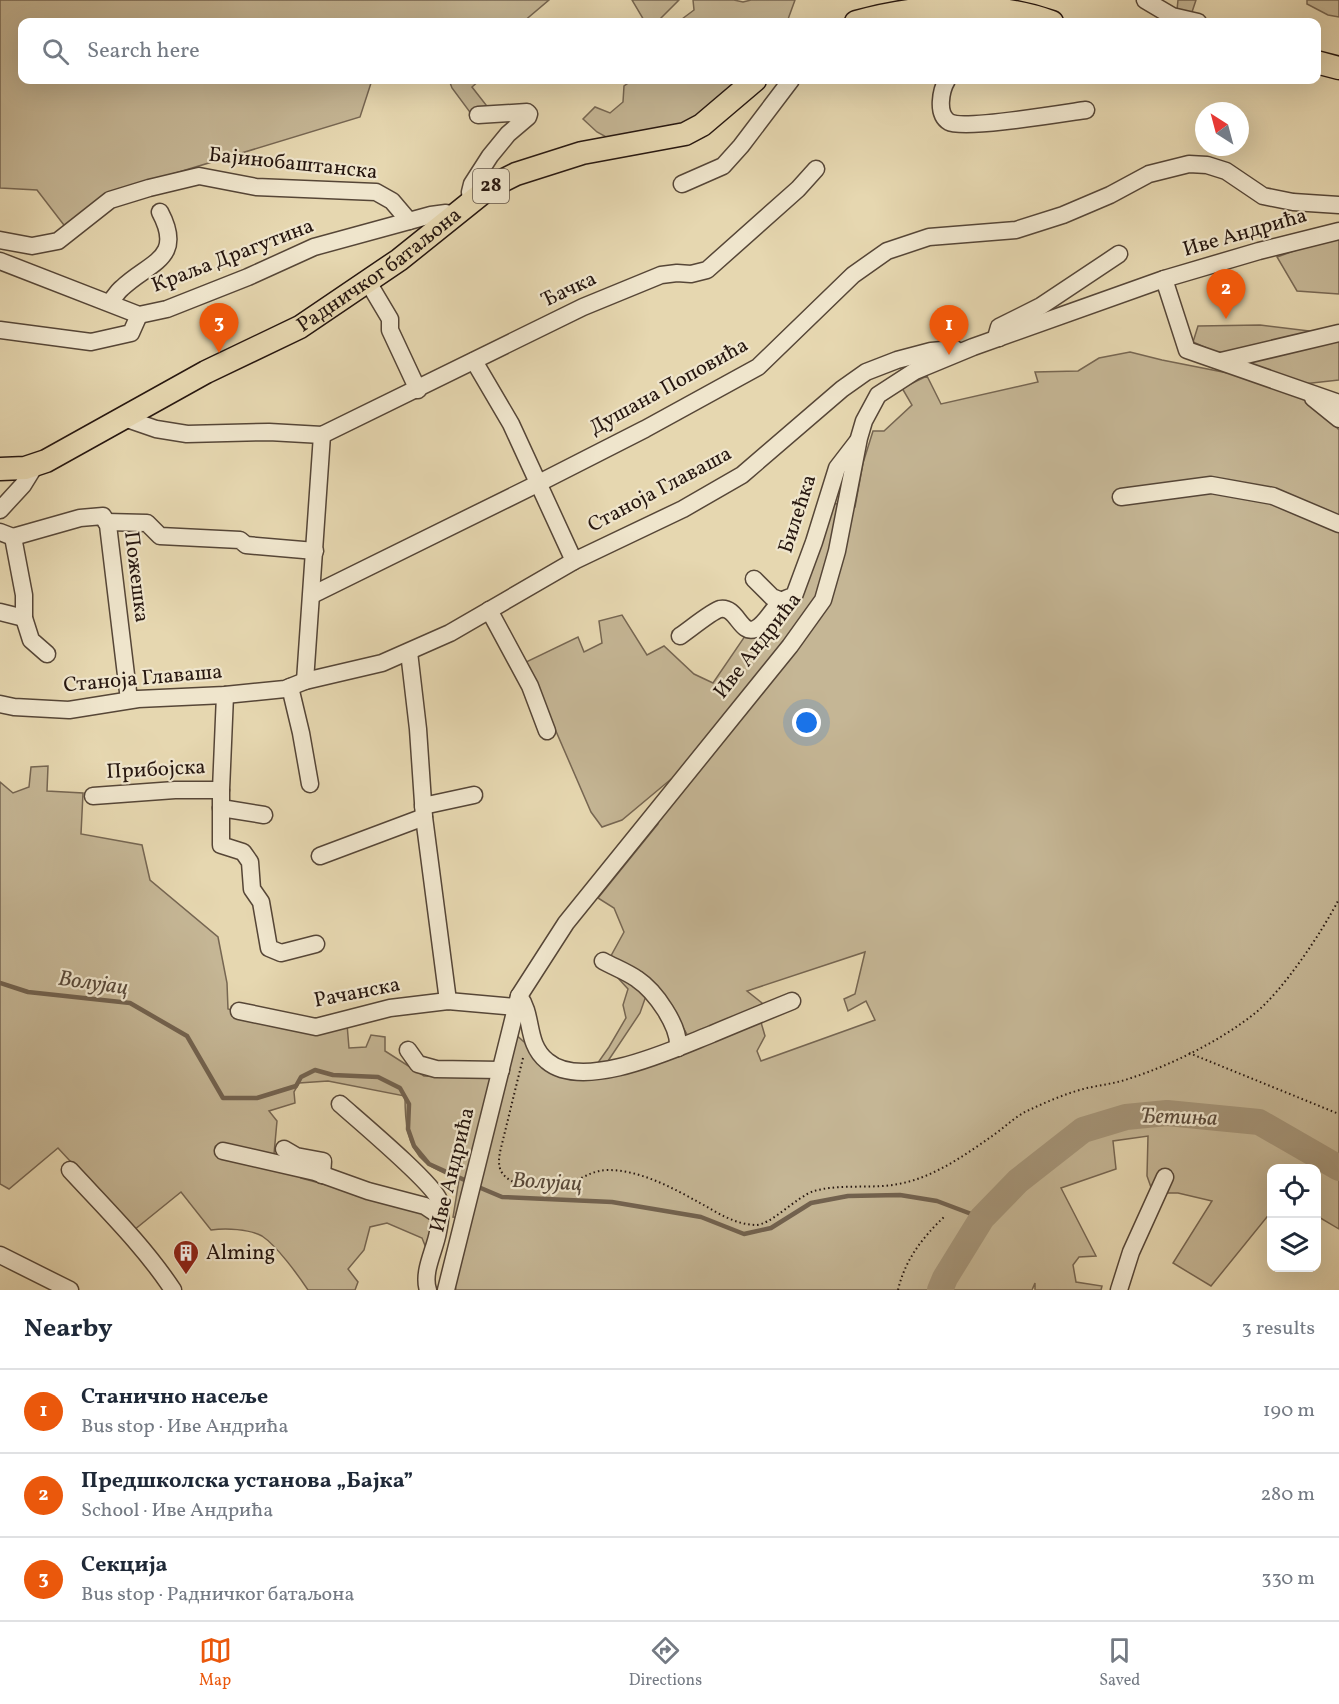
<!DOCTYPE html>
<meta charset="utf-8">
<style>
:root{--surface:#fff;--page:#f2f2f3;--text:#1f2937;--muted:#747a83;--line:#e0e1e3;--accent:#ea580c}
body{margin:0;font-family:Vollkorn,serif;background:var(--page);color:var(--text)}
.controls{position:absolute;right:18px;bottom:18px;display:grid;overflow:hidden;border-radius:12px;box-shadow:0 6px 24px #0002}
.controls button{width:54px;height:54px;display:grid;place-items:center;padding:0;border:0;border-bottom:2px solid var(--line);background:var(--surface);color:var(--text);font:30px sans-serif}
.compass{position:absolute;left:1195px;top:102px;width:54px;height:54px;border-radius:50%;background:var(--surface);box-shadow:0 6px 24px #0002;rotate:324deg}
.you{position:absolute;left:807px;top:723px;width:21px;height:21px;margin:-15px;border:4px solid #fff;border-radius:50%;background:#1a73e8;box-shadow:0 0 0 9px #1a73e833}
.badge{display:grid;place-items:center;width:39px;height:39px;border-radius:50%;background:var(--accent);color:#fff;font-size:20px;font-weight:700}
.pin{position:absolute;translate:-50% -50px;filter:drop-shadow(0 2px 3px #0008)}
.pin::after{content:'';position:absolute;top:32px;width:21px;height:18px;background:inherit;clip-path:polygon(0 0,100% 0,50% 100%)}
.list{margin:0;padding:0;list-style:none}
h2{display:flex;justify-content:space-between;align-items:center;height:78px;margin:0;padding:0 24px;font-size:26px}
h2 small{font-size:20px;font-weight:400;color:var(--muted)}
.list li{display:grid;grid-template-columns:39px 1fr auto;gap:18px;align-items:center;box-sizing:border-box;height:84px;padding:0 24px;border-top:2px solid var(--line)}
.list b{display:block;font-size:22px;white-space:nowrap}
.list p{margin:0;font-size:20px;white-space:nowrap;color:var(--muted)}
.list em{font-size:20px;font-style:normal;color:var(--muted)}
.icon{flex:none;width:33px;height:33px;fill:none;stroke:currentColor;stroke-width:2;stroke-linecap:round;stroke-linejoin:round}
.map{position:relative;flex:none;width:1339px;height:1290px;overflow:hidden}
.search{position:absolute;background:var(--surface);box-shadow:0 6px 24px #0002;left:18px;right:18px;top:18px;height:66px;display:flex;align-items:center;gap:15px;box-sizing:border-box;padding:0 21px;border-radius:12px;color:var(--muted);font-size:22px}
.sheet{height:330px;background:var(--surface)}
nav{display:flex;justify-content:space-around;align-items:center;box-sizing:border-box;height:84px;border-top:2px solid var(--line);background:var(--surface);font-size:16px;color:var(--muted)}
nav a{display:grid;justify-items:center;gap:3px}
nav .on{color:var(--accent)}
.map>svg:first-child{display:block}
</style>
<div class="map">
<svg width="1339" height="1290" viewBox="0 0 1339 1290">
<rect width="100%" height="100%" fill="#e6d7b0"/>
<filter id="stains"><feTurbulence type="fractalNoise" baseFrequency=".00333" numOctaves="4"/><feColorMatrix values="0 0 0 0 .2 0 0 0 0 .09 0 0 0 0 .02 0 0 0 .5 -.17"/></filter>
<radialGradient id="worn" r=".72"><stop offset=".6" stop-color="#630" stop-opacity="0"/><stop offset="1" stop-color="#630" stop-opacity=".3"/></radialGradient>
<!-- green -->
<g fill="#c5b695" stroke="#766652" stroke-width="1.5" fill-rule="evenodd">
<polygon points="0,0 549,0 523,22 22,22 22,80 372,80 360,117 133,186 67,229 37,190 0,188"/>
<polygon points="632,0 679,0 660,19 663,22 645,22"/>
<polygon points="693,0 734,0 743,2 751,0 795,0 787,22 678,22 694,10"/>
<polygon points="1178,0 1196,0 1191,15 1177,10"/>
<polygon points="1307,0 1339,0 1339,17 1328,15 1307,4"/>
<polygon points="449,80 480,80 472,87 490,110 472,115 452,88"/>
<polygon points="633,80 744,80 693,123 608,138 597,132 583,119 595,107 610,113 623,102 624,86"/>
<polygon points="1333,237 1339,237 1339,294 1297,291 1277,257"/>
<polygon points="1260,325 1326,333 1220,354 1193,342 1198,326"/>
<polygon points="1339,337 1339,380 1303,384 1236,361"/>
<path d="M1130 352 1162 360 1243 376 1304 398 1327 416 1339 430V1229L1317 1216 1316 1168H1272L1271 1212 1211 1286 1173 1263 1212 1201 1178 1193H1153L1147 1176 1148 1136 1113 1141 1116 1169 1061 1188 1096 1256 1079 1257 1073 1265 1076 1282 1102 1286 1101 1290H1035V1283L1032 1290H456L455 1286 515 1034 557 1071 588 1077 609 1047 626 1018 623 1005 628 989 606 965 624 932 614 908 598 898 658 824 670 780 622 820 602 827 591 812 526 662 578 637 584 652 602 643 599 621 622 615 647 655 664 646 694 674 713 683 771 598 799 595 832 503 855 507 863 463 873 431H884L912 405 902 388 927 376 941 404 1038 382 1035 372 1078 371 1099 358ZM865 952 855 994 844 999 848 1011 866 1001 875 1020 761 1061 757 1051 765 1036 758 1012 762 1003 747 991ZM647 993 670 1004 689 1038 606 1064 640 1013Z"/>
<path d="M48 766 47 791 83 793 81 834 142 845 150 880 218 937 227 983 228 1009 292 1025 347 1024 349 1048 366 1047 371 1035 385 1037V1051L424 1076 492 1078 460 1218 453 1217 459 1180C448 1174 434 1170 425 1162 406 1146 405 1119 405 1096L328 1081 299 1083 294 1092 295 1103 269 1111 277 1121 274 1154 301 1178 416 1209 429 1215 434 1226 426 1248 422 1238 387 1223 370 1227 364 1250 348 1269 358 1282 355 1290H308C298 1275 277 1246 262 1236 249 1229 226 1228 211 1230L181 1192 134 1230 58 1148 9 1189 0 1184V782L13 793 29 787 31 767Z"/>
</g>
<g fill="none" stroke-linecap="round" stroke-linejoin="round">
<!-- stream -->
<g stroke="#72624f" stroke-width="4.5">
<polyline points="0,983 28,992 130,1003 187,1036 223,1098 257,1098 296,1086 301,1077 315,1070 333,1075 378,1077 400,1088 409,1104 408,1129 414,1146 429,1164 469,1182"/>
<polyline points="476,1186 502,1197 612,1202 701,1217 744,1234 771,1228 811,1203 848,1196 900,1195 937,1201 982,1218"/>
</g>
<!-- river -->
<polyline stroke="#a59579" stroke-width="26" points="940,1290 945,1278 982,1218 1018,1181 1083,1130 1126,1117 1167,1113 1259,1122 1339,1168"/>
<defs>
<g id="minor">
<polyline points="1145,0 1172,16 1198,22"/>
<path d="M947 80C941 90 936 114 949 122 963 130 1065 113 1086 110"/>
<polyline points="682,184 723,166 741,146 791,80"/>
<polyline points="471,201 470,192 472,184 490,156 508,134 528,117 529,114 527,112 478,115"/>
<polyline points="0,240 32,246 58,241 110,200 149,188 199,176 256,187 376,192 392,201 409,221"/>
<polyline points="0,261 139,315 167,309 248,277 314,247 431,215 446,213 453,217"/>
<polyline points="1164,279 1187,350 1339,403"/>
<polyline points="368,282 390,319 390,330 418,390"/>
<path d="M110 302C114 298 117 292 122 288 149 262 185 259 160 212"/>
<polyline points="0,330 91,342 131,333 139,315"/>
<polyline points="999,338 997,334 999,327 1041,306 1119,254"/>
<polyline points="474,361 511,424 574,561"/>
<polyline points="1221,361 1339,333"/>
<polyline points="1313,398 1339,419"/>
<polyline points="124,418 156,429 187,434 269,432 322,435 583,307 661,275 677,273 691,274 707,270 798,189 816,169"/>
<polyline points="1121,497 1211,485 1273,496 1339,524"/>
<polyline points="0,510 23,485 36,464"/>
<polyline points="106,522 147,523 160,536 240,540 246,545 315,551"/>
<polyline points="0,532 13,537 80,518 103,516 108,525 129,700"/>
<polyline points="13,537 24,595 24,618 31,640 47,654"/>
<polyline points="754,579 772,597 782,601"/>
<polyline points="312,595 539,483 645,429 758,367 853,275 887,251 929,237 1016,230 1063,215 1110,195 1149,174 1189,164 1207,165 1226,171 1263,196 1293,202 1339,205"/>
<polyline points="489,610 530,686 547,731"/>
<polyline points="0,612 24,618"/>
<path d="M680 636C689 630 712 611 720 609 737 606 740 635 755 629 765 625 772 609 781 602 784 599 790 597 794 596L814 542 837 468 857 442"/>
<polyline points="409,652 418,729 424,817 448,1001"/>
<polyline points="305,681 322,435"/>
<polyline points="290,687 301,733 310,784"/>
<polyline points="225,695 221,790 221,845 243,852 250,862 252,889 261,902 269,948 281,953 316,944"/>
<polyline points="0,704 14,707 69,710 138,699 225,695 285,689 305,681 382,663 450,633 574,561 683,509 742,475 842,389 866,372 897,360 931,351 955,349"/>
<polyline points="93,796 175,790 221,790"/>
<polyline points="423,806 474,795"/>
<polyline points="221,808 264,815"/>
<polyline points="320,856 424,817"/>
<path d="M603 961C614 967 627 972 637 979 655 991 680 1026 678 1048"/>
<path d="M519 996C534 1016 525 1043 547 1061 583 1092 674 1049 712 1034 738 1023 765 1012 792 1001"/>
<polyline points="239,1011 316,1027 390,1008 448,1001 515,1007"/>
<polyline points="408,1050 418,1064 436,1069 501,1070"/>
<path d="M340 1104C358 1120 433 1183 439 1200 442 1211 440 1222 438 1232 435 1250 422 1272 428 1290"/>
<polyline points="284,1149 296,1156 323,1161 322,1175"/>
<polyline points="223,1151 315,1172 368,1191 425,1206 440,1216"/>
<path d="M70 1170C106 1209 144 1246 173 1290"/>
<polyline points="0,1255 70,1290"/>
<polyline points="446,1290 519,996 566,923 790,646 823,600 837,551 859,438 864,421 878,395 915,371 973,347 1164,279 1259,251 1339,231"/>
<polyline points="1119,1290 1131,1252 1165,1177"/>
</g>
<g id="major">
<path d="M856 22C918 5 990 0 1052 22"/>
<polyline points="1316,62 1339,68"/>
<path id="s1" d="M0 469 25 468 46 461 206 372 300 327 399 260 490 187 516 174 582 153 685 134 702 125 755 80"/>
</g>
</defs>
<!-- minor casing -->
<use href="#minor" stroke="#564637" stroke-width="19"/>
<!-- major casing -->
<use href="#major" stroke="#26160f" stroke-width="25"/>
<!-- path -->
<g stroke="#26160f" stroke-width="2" stroke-dasharray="1.5 3" stroke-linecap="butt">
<polyline points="1189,1053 1339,1114"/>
<path d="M523 1058 500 1152C499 1158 498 1165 501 1171 512 1192 557 1188 575 1181 586 1176 595 1170 608 1170 640 1170 673 1188 700 1203 718 1213 734 1224 755 1225 770 1226 796 1197 814 1191 843 1183 874 1190 903 1183 936 1176 968 1153 995 1134 1006 1126 1015 1117 1027 1111 1046 1102 1067 1093 1087 1088 1102 1085 1117 1083 1131 1078 1171 1065 1220 1041 1254 1014 1283 991 1322 932 1339 899"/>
<path d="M898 1290C905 1260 922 1238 944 1217"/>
</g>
<!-- minor -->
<use href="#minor" stroke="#efe5cc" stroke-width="16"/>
<!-- major -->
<use href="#major" stroke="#e6d7b0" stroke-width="22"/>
</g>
<!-- icons -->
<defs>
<symbol id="building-pin" viewBox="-11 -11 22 30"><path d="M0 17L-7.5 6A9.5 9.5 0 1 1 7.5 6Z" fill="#8f2418" stroke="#efe5cc"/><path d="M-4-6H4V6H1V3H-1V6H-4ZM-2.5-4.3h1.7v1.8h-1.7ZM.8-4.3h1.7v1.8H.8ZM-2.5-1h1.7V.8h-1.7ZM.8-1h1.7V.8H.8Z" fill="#fff"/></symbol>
</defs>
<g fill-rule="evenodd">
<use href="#building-pin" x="171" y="1238" width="30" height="40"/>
</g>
<g text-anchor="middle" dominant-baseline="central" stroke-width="4.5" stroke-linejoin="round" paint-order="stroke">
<!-- shield labels -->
<rect fill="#efe5cc" stroke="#625448" stroke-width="1.5" x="473" y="169" width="36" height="34" rx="4.5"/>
<g font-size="20" font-weight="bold" fill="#26160f">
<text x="491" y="186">28</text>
</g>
<!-- street labels -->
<g font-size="21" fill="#26160f" stroke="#efe5cc">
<text transform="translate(293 164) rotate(6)">Бајинобаштанска</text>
<text transform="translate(1245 233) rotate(-16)">Иве Андрића</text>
<text transform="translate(233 256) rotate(-21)">Краља Драгутина</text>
<text stroke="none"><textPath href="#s1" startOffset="432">Радничког батаљона</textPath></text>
<text transform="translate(569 290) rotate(-25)">Ђачка</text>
<text transform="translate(669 387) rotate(-29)">Душана Поповића</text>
<text transform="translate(660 490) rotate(-28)">Станоја Главаша</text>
<text transform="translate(798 514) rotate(-72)">Билећка</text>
<text transform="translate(136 577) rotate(83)">Пожешка</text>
<text transform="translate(758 646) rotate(-52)">Иве Андрића</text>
<text transform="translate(143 679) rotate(-5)">Станоја Главаша</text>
<text transform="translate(156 770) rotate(-3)">Прибојска</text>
<text transform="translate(357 993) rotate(-11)">Рачанска</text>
<text transform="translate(453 1170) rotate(-76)">Иве Андрића</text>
</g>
<!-- poi labels -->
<g font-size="21" fill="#26160f" stroke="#efe5cc" text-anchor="start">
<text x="206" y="1253">Alming</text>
</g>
<!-- water labels -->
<g font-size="22" font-style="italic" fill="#594939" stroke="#efe5cc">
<text transform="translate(93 984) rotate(8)">Волујац</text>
<text transform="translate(1179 1118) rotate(2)">Ђетиња</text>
<text transform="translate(547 1183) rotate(3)">Волујац</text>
</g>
</g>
<rect width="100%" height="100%" filter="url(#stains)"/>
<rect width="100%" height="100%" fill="url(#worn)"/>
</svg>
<div class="controls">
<button><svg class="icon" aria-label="locate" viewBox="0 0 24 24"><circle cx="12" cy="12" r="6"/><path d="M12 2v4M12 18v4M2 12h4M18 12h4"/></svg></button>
<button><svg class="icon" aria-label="layers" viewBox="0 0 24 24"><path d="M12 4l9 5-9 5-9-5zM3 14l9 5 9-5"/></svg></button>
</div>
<svg class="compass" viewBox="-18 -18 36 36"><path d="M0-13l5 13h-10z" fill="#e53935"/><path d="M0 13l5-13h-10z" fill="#747a83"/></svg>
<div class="you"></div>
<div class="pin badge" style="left:949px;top:355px">1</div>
<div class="pin badge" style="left:1226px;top:319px">2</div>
<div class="pin badge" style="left:219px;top:353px">3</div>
<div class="search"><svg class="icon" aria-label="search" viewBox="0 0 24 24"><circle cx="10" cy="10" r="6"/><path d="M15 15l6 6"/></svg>Search here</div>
</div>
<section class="sheet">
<h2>Nearby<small>3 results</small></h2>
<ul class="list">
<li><span class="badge">1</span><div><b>Станично насеље</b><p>Bus stop · Иве Андрића</p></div><em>190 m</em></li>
<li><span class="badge">2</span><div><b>Предшколска установа „Бајка”</b><p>School · Иве Андрића</p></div><em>280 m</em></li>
<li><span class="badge">3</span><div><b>Секција</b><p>Bus stop · Радничког батаљона</p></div><em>330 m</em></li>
</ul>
</section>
<nav>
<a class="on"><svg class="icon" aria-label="map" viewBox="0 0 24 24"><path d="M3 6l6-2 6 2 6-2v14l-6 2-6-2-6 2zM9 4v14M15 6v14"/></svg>Map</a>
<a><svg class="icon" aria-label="directions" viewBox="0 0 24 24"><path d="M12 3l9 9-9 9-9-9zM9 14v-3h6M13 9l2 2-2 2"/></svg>Directions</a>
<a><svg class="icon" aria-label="saved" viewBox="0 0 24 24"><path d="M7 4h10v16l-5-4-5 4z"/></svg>Saved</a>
</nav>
